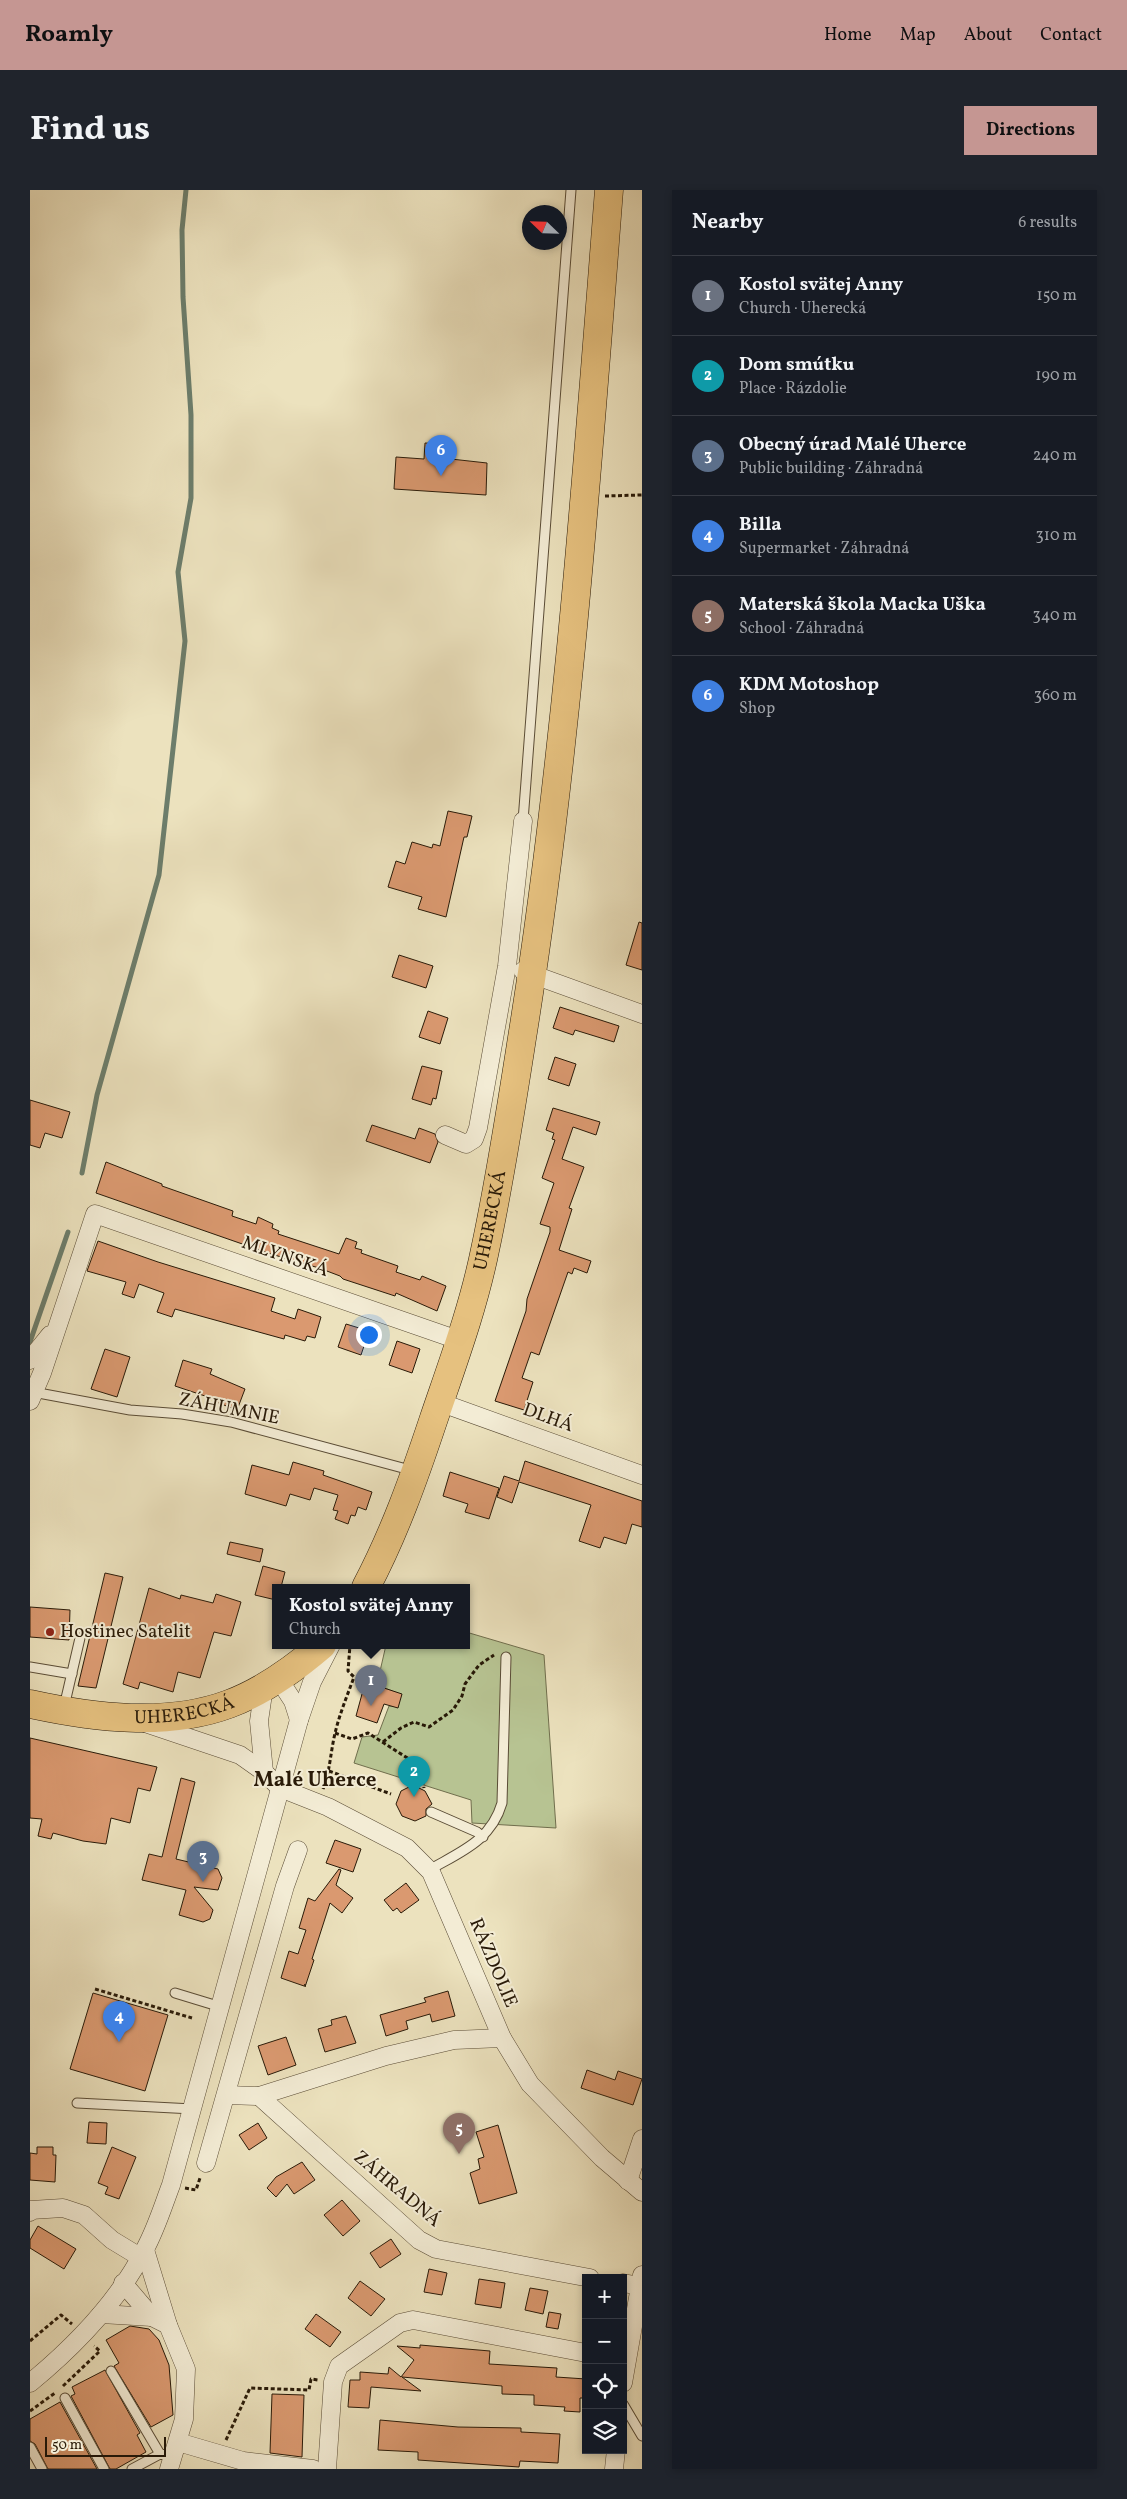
<!DOCTYPE html>
<meta charset="utf-8">
<style>
:root{--surface:#171b24;--page:#20242c;--text:#f1f3f6;--muted:#9ea1a6;--line:#363941;--accent:#c59692}
body{margin:0;font-family:Vollkorn,serif;background:var(--page);color:var(--text)}
.controls{position:absolute;right:15px;bottom:15px;display:grid;overflow:hidden;border-radius:0px;box-shadow:0 2px 8px #0003}
.controls button{width:45px;height:45px;display:grid;place-items:center;padding:0;border:0;border-bottom:1px solid var(--line);background:var(--surface);color:var(--text);font:25px sans-serif}
.compass{position:absolute;left:492px;top:15px;width:45px;height:45px;border-radius:50%;background:var(--surface);box-shadow:0 2px 8px #0003;rotate:293deg}
.scale{position:absolute;left:15px;bottom:12px;width:121px;box-sizing:border-box;padding-left:5px;border:2px solid #291a08;border-top:0;font-size:14px;line-height:18px;white-space:nowrap;color:#291a08;-webkit-text-stroke:4px #f3ecd5;paint-order:stroke}
.you{position:absolute;left:338px;top:1144px;width:18px;height:18px;margin:-12px;border:4px solid #fff;border-radius:50%;background:#1a73e8;box-shadow:0 0 0 8px #1a73e833}
.badge{display:grid;place-items:center;width:32px;height:32px;border-radius:50%;background:var(--accent);color:#fff;font-size:16px;font-weight:700}
.pin{position:absolute;translate:-50% -41px;filter:drop-shadow(0 1px 2px #0008)}
.pin::after{content:'';position:absolute;top:26px;width:18px;height:15px;background:inherit;clip-path:polygon(0 0,100% 0,50% 100%)}
.popup{position:absolute;left:242px;top:1394px;width:198px;height:65px;box-sizing:border-box;display:grid;place-content:center;border-radius:0px;background:var(--surface);filter:drop-shadow(0 1px 4px #0005);font-size:16px;white-space:nowrap;color:var(--muted)}
.popup b{font-size:19px;color:var(--text)}
.popup::after{content:'';position:absolute;left:50%;top:100%;margin-left:-10px;border:10px solid transparent;border-top-color:var(--surface)}
.list{margin:0;padding:0;list-style:none}
h2{display:flex;justify-content:space-between;align-items:center;height:65px;margin:0;padding:0 20px;font-size:21px}
h2 small{font-size:16px;font-weight:400;color:var(--muted)}
.list li{display:grid;grid-template-columns:32px 1fr auto;gap:15px;align-items:center;box-sizing:border-box;height:80px;padding:0 20px;border-top:1px solid var(--line)}
.list b{display:block;font-size:19px;white-space:nowrap}
.list p{margin:0;font-size:16px;white-space:nowrap;color:var(--muted)}
.list em{font-size:16px;font-style:normal;color:var(--muted)}
.icon{flex:none;width:28px;height:28px;fill:none;stroke:currentColor;stroke-width:2;stroke-linecap:round;stroke-linejoin:round}
.map{position:relative;flex:none;width:612px;height:2279px;overflow:hidden;border-radius:0px}
header{display:flex;align-items:center;gap:30px;box-sizing:border-box;height:70px;padding:0 25px;background:var(--accent);color:#111}
header strong{font-size:24px}
nav{display:flex;gap:28px;margin-inline-start:auto;font-size:18px}
.intro{display:flex;align-items:center;justify-content:space-between;box-sizing:border-box;height:120px;padding:0 30px}
h1{margin:0;font-size:35px}
.button{padding:12px 22px;border-radius:0px;background:var(--accent);color:#111;font-size:18px;font-weight:700}
main{display:flex;gap:30px;padding:0 30px}
aside{flex:1;background:var(--surface);border-radius:0px;box-shadow:0 2px 8px #0003}
.map>svg:first-child{display:block}
</style>
<header>
<strong>Roamly</strong>
<nav><a>Home</a><a>Map</a><a>About</a><a>Contact</a></nav>
</header>
<div class="intro"><h1>Find us</h1><a class="button">Directions</a></div>
<main>
<div class="map">
<svg width="612" height="2279" viewBox="0 0 612 2279">
<rect width="100%" height="100%" fill="#ece2be"/>
<filter id="stains"><feTurbulence type="fractalNoise" baseFrequency=".004" numOctaves="4"/><feColorMatrix values="0 0 0 0 .2 0 0 0 0 .09 0 0 0 0 .02 0 0 0 .5 -.17"/></filter>
<radialGradient id="worn" r=".72"><stop offset=".6" stop-color="#630" stop-opacity="0"/><stop offset="1" stop-color="#630" stop-opacity=".3"/></radialGradient>
<!-- green -->
<polygon fill="#b7c392" stroke="#706e4d" points="436,1442 514,1465 526,1638 442,1633 441,1610 324,1573 332,1547 348,1545 359,1516 365,1516 370,1504 349,1496 348,1490 356,1455 436,1455"/>
<g fill="none" stroke-linecap="round" stroke-linejoin="round">
<!-- stream -->
<g stroke="#6c7d6b" stroke-width="5">
<polyline points="52,983 67,905 129,685 155,451 148,382 161,308 161,225 153,107 152,40 156,0"/>
<polyline points="0,1152 38,1042"/>
</g>
</g>
<!-- building -->
<g fill="#da9970" stroke="#291a08">
<polygon points="395,253 413,254 412,268 457,273 456,305 364,299 366,267 394,269"/>
<polygon points="418,621 442,626 437,647 434,647 416,727 388,719 392,707 358,697 366,671 375,674 382,652 402,658 403,654 410,656"/>
<polygon points="609,732 612,733 612,780 596,775"/>
<polygon points="369,765 403,776 396,798 362,787"/>
<polygon points="530,817 589,836 584,852 545,840 543,845 523,838"/>
<polygon points="398,821 418,828 410,854 389,847"/>
<polygon points="525,867 546,874 539,896 518,889"/>
<polygon points="392,876 412,881 406,909 403,908 401,915 382,909"/>
<polygon points="0,910 40,922 32,948 15,943 10,958 0,955"/>
<polygon points="523,918 570,932 566,945 543,937 532,969 554,977 539,1018 542,1019 529,1060 561,1071 557,1083 544,1078 542,1084 538,1082 509,1165 501,1162 492,1188 503,1192 494,1220 465,1211 496,1121 497,1109 520,1042 520,1037 510,1034 524,993 512,988 525,950 522,949 524,943 516,940"/>
<polygon points="342,935 385,949 389,938 405,944 408,952 400,973 336,951"/>
<polygon points="76,972 132,994 132,996 203,1021 202,1026 226,1034 228,1027 243,1034 242,1038 249,1041 248,1044 309,1064 316,1048 327,1052 325,1058 332,1060 331,1063 368,1076 366,1082 390,1090 392,1086 416,1096 407,1121 366,1103 365,1106 313,1089 310,1086 289,1078 241,1064 66,1003"/>
<polygon points="68,1051 128,1072 245,1108 241,1121 265,1129 268,1119 291,1127 285,1148 277,1146 275,1151 255,1145 254,1149 145,1119 142,1127 127,1122 134,1103 109,1094 104,1108 92,1104 96,1092 57,1081"/>
<polygon points="316,1134 339,1141 331,1165 308,1157"/>
<polygon points="367,1151 390,1159 382,1183 359,1175"/>
<polygon points="75,1159 100,1167 87,1207 61,1199"/>
<polygon points="153,1170 182,1179 180,1184 215,1199 207,1220 186,1212 187,1210 145,1196"/>
<polygon points="495,1271 612,1311 612,1337 602,1334 596,1354 574,1347 570,1358 549,1351 561,1315 489,1292 482,1313 467,1307 474,1286 489,1291"/>
<polygon points="263,1272 294,1281 293,1285 342,1302 336,1320 328,1317 325,1326 321,1325 318,1334 305,1329 308,1321 303,1320 308,1305 284,1298 280,1310 260,1304 256,1316 215,1304 222,1275 259,1285"/>
<polygon points="420,1282 469,1298 459,1329 435,1322 438,1314 413,1306"/>
<polygon points="200,1352 233,1359 230,1372 197,1364"/>
<polygon points="233,1376 255,1382 251,1397 246,1397 246,1410 225,1405"/>
<polygon points="75,1383 93,1387 66,1498 48,1496"/>
<polygon points="119,1398 150,1409 151,1405 183,1413 186,1404 211,1412 201,1446 184,1442 170,1488 148,1482 143,1502 110,1492 108,1499 93,1494"/>
<polygon points="0,1417 40,1420 39,1450 0,1447"/>
<polygon points="342,1494 372,1504 368,1518 354,1514 347,1533 326,1526 332,1504"/>
<polygon points="0,1548 127,1577 120,1601 108,1598 100,1633 81,1628 76,1654 53,1651 23,1643 21,1649 8,1646 12,1629 0,1628"/>
<polygon points="151,1588 165,1592 146,1669 188,1679 192,1688 188,1700 164,1697 183,1720 180,1729 173,1732 149,1725 156,1700 112,1690 119,1664 132,1667"/>
<polygon points="383,1595 395,1601 402,1614 396,1619 396,1626 385,1631 372,1626 366,1614 371,1601"/>
<polygon points="305,1650 331,1659 323,1682 296,1673"/>
<polygon points="309,1679 311,1680 306,1695 323,1708 312,1723 300,1713 282,1769 284,1770 275,1797 275,1794 274,1796 251,1788 259,1761 268,1764 276,1740 269,1738 278,1708 285,1711"/>
<polygon points="376,1693 389,1710 371,1723 367,1718 363,1721 354,1710"/>
<polygon points="418,1801 425,1826 402,1832 400,1824 376,1831 378,1839 356,1846 350,1825 396,1812 394,1808"/>
<polygon points="63,1803 138,1825 115,1901 40,1879"/>
<polygon points="316,1826 326,1853 295,1862 288,1839 302,1835 301,1830"/>
<polygon points="256,1847 266,1875 238,1885 228,1856"/>
<polygon points="557,1880 585,1890 588,1881 612,1889 603,1915 551,1898"/>
<polygon points="59,1932 77,1933 76,1954 57,1953"/>
<polygon points="228,1933 237,1948 219,1960 209,1945"/>
<polygon points="468,1935 487,2003 449,2014 440,1983 450,1979 448,1969 454,1967 446,1942"/>
<polygon points="7,1957 23,1957 23,1965 26,1965 25,1992 0,1990 0,1963 7,1964"/>
<polygon points="82,1957 106,1967 89,2009 75,2004 78,1997 68,1993"/>
<polygon points="272,1972 285,1990 264,2004 257,1994 246,2007 237,1998 246,1987"/>
<polygon points="312,2010 330,2031 313,2046 294,2025"/>
<polygon points="8,2036 46,2059 34,2079 0,2058 0,2050"/>
<polygon points="361,2049 371,2064 350,2078 340,2063"/>
<polygon points="399,2079 417,2083 412,2105 394,2102"/>
<polygon points="449,2089 475,2093 471,2118 445,2114"/>
<polygon points="330,2091 355,2109 341,2126 318,2108"/>
<polygon points="500,2098 518,2101 513,2124 495,2120"/>
<polygon points="519,2122 531,2124 528,2139 516,2137"/>
<polygon points="286,2124 311,2142 300,2157 275,2139"/>
<polygon points="100,2136 119,2139 129,2150 139,2175 143,2225 121,2237 84,2176 89,2173 76,2150"/>
<polygon points="390,2155 460,2161 459,2174 527,2178 526,2187 556,2189 556,2208 550,2208 550,2222 534,2221 535,2217 504,2215 504,2205 472,2204 472,2196 372,2187 391,2201 341,2197 339,2218 318,2217 320,2190 330,2190 330,2182 358,2184 359,2177 371,2187 384,2170 367,2156 390,2158"/>
<polygon points="75,2180 110,2243 107,2245 116,2262 86,2279 80,2279 41,2206 45,2204 42,2197"/>
<polygon points="242,2204 274,2205 272,2267 240,2263"/>
<polygon points="30,2212 67,2279 18,2279 5,2254 0,2251 0,2229"/>
<polygon points="350,2230 428,2237 491,2238 491,2242 530,2244 528,2273 490,2271 489,2277 388,2270 388,2262 348,2260"/>
</g>
<g fill="none" stroke-linecap="round" stroke-linejoin="round">
<defs>
<g id="lane">
<polyline points="493,631 541,0"/>
<polyline points="3,1202 100,1220 152,1224 201,1232 384,1281"/>
<polyline points="0,1477 42,1484"/>
<polyline points="34,1517 50,1448"/>
<polyline points="401,1622 447,1642 453,1647"/>
<path d="M399 1680C430 1662 461 1651 472 1613L476 1467"/>
<polyline points="145,1803 191,1817"/>
<polyline points="47,1913 163,1919"/>
<polyline points="81,2181 130,2264"/>
<polyline points="35,2208 74,2279"/>
<polyline points="593,2214 612,2246"/>
<polyline points="0,2257 12,2279"/>
<polyline points="102,2279 130,2264 135,2265"/>
</g>
<g id="street">
<polyline points="493,781 612,824"/>
<polyline points="415,945 436,954 444,949 448,938 477,776 493,631"/>
<polyline points="0,1170 20,1145"/>
<polyline points="0,1211 12,1183 65,1024 431,1151"/>
<polyline points="409,1212 612,1285"/>
<polyline points="248,1488 263,1511 269,1530"/>
<polyline points="115,1533 210,1565 234,1582 250,1598 298,1617 377,1658 401,1682 472,1848 500,1894 572,1968 612,2002"/>
<polyline points="234,1582 229,1531 234,1497"/>
<polyline points="196,1905 229,1906 356,1866 424,1850 472,1848"/>
<polyline points="229,1906 389,2050 406,2059 560,2088"/>
<polyline points="176,1973 255,1696 268,1660"/>
<polyline points="598,1991 612,1949"/>
<polyline points="0,2022 1,2020 33,2018 54,2025 82,2050 110,2067"/>
<polyline points="115,2060 138,2135 156,2179 154,2229 139,2279"/>
<polyline points="93,2093 122,2127 138,2135"/>
<polyline points="593,2093 610,2096"/>
<polyline points="71,2124 122,2127"/>
<path d="M0 2193C45 2156 88 2112 115 2059 126 2039 133 2016 141 1995L269 1530 282 1492 301 1455"/>
<polyline points="593,2193 612,2085"/>
<polyline points="148,2252 213,2271 283,2279"/>
<polyline points="297,2279 303,2192 309,2176 370,2133 383,2130 556,2163"/>
<polyline points="584,2279 586,2260"/>
</g>
<g id="primary">
<path id="s1" d="M336 1397C364 1344 384 1288 403 1231 422 1175 443 1119 455 1060 470 990 481 919 492 848 537 568 557 283 579 0"/>
<path id="s2" d="M0 1514C64 1528 137 1537 199 1514 234 1501 264 1479 292 1455"/>
</g>
</defs>
<!-- lane casing -->
<use href="#lane" stroke="#5a4c36" stroke-width="11"/>
<!-- street casing -->
<use href="#street" stroke="#5a4c36" stroke-width="19"/>
<!-- primary casing -->
<use href="#primary" stroke="#291a08" stroke-width="29"/>
<!-- path -->
<g stroke="#291a08" stroke-width="3" stroke-dasharray="4 2.5" stroke-linecap="butt">
<polyline points="575,306 612,305"/>
<polyline points="305,1543 322,1549 338,1543 379,1569 383,1577 392,1584 394,1598"/>
<polyline points="353,1552 371,1538 384,1532 399,1537 423,1520 432,1506 435,1494 449,1475 464,1465"/>
<polyline points="299,1581 361,1604"/>
<path d="M293 1599C299 1584 300 1569 303 1553 307 1530 316 1509 324 1487L318 1481 320 1455"/>
<polyline points="65,1799 162,1828"/>
<polyline points="155,1998 166,2000 170,1988"/>
<polyline points="0,2151 31,2125 42,2134"/>
<polyline points="33,2196 70,2161 64,2156"/>
<polyline points="0,2221 25,2203"/>
<polyline points="196,2250 220,2198 279,2200 281,2189 288,2190"/>
</g>
<!-- lane -->
<use href="#lane" stroke="#f3ecd5" stroke-width="9"/>
<!-- street -->
<use href="#street" stroke="#f3ecd5" stroke-width="18"/>
<!-- primary -->
<use href="#primary" stroke="#e6c17f" stroke-width="28"/>
</g>
<!-- markers -->
<circle fill="#8f2418" stroke="#f3ecd5" stroke-width="2" cx="20" cy="1442" r="5"/>
<g text-anchor="middle" dominant-baseline="central" stroke-width="4" stroke-linejoin="round" paint-order="stroke">
<!-- street labels -->
<g font-size="19" fill="#291a08" stroke="#f3ecd5">
<text stroke="none"><textPath href="#s1" startOffset="388">UHERECKÁ</textPath></text>
<text transform="translate(255 1067) rotate(19)">MLYNSKÁ</text>
<text transform="translate(199 1219) rotate(11)">ZÁHUMNIE</text>
<text transform="translate(518 1228) rotate(20)">DLHÁ</text>
<text stroke="none"><textPath href="#s2" startOffset="156">UHERECKÁ</textPath></text>
<text transform="translate(463 1773) rotate(67)">RÁZDOLIE</text>
<text transform="translate(367 1999) rotate(40)">ZÁHRADNÁ</text>
</g>
<!-- poi labels -->
<g font-size="19" fill="#291a08" stroke="#f3ecd5" text-anchor="start">
<text x="30" y="1442">Hostinec Satelit</text>
</g>
<!-- quarter labels -->
<g font-size="21" font-weight="bold" fill="#291a08" stroke="#f3ecd5">
<text x="285" y="1590">Malé Uherce</text>
</g>
</g>
<rect width="100%" height="100%" filter="url(#stains)"/>
<rect width="100%" height="100%" fill="url(#worn)"/>
</svg>
<div class="controls">
<button>+</button>
<button>−</button>
<button><svg class="icon" aria-label="locate" viewBox="0 0 24 24"><circle cx="12" cy="12" r="6"/><path d="M12 2v4M12 18v4M2 12h4M18 12h4"/></svg></button>
<button><svg class="icon" aria-label="layers" viewBox="0 0 24 24"><path d="M12 4l9 5-9 5-9-5zM3 14l9 5 9-5"/></svg></button>
</div>
<svg class="compass" viewBox="-18 -18 36 36"><path d="M0-13l5 13h-10z" fill="#e53935"/><path d="M0 13l5-13h-10z" fill="#9ea1a6"/></svg>
<div class="scale">50 m</div>
<div class="you"></div>
<div class="pin badge" style="left:341px;top:1516px;background:#6b7280">1</div>
<div class="popup"><b>Kostol svätej Anny</b>Church</div>
<div class="pin badge" style="left:384px;top:1607px;background:#0f9aa8">2</div>
<div class="pin badge" style="left:173px;top:1692px;background:#5c6f8a">3</div>
<div class="pin badge" style="left:89px;top:1852px;background:#3f7fe0">4</div>
<div class="pin badge" style="left:429px;top:1964px;background:#8d6e63">5</div>
<div class="pin badge" style="left:411px;top:286px;background:#3f7fe0">6</div>
</div>
<aside>
<h2>Nearby<small>6 results</small></h2>
<ul class="list">
<li><span class="badge" style="background:#6b7280">1</span><div><b>Kostol svätej Anny</b><p>Church · Uherecká</p></div><em>150 m</em></li>
<li><span class="badge" style="background:#0f9aa8">2</span><div><b>Dom smútku</b><p>Place · Rázdolie</p></div><em>190 m</em></li>
<li><span class="badge" style="background:#5c6f8a">3</span><div><b>Obecný úrad Malé Uherce</b><p>Public building · Záhradná</p></div><em>240 m</em></li>
<li><span class="badge" style="background:#3f7fe0">4</span><div><b>Billa</b><p>Supermarket · Záhradná</p></div><em>310 m</em></li>
<li><span class="badge" style="background:#8d6e63">5</span><div><b>Materská škola Macka Uška</b><p>School · Záhradná</p></div><em>340 m</em></li>
<li><span class="badge" style="background:#3f7fe0">6</span><div><b>KDM Motoshop</b><p>Shop</p></div><em>360 m</em></li>
</ul>
</aside>
</main>
